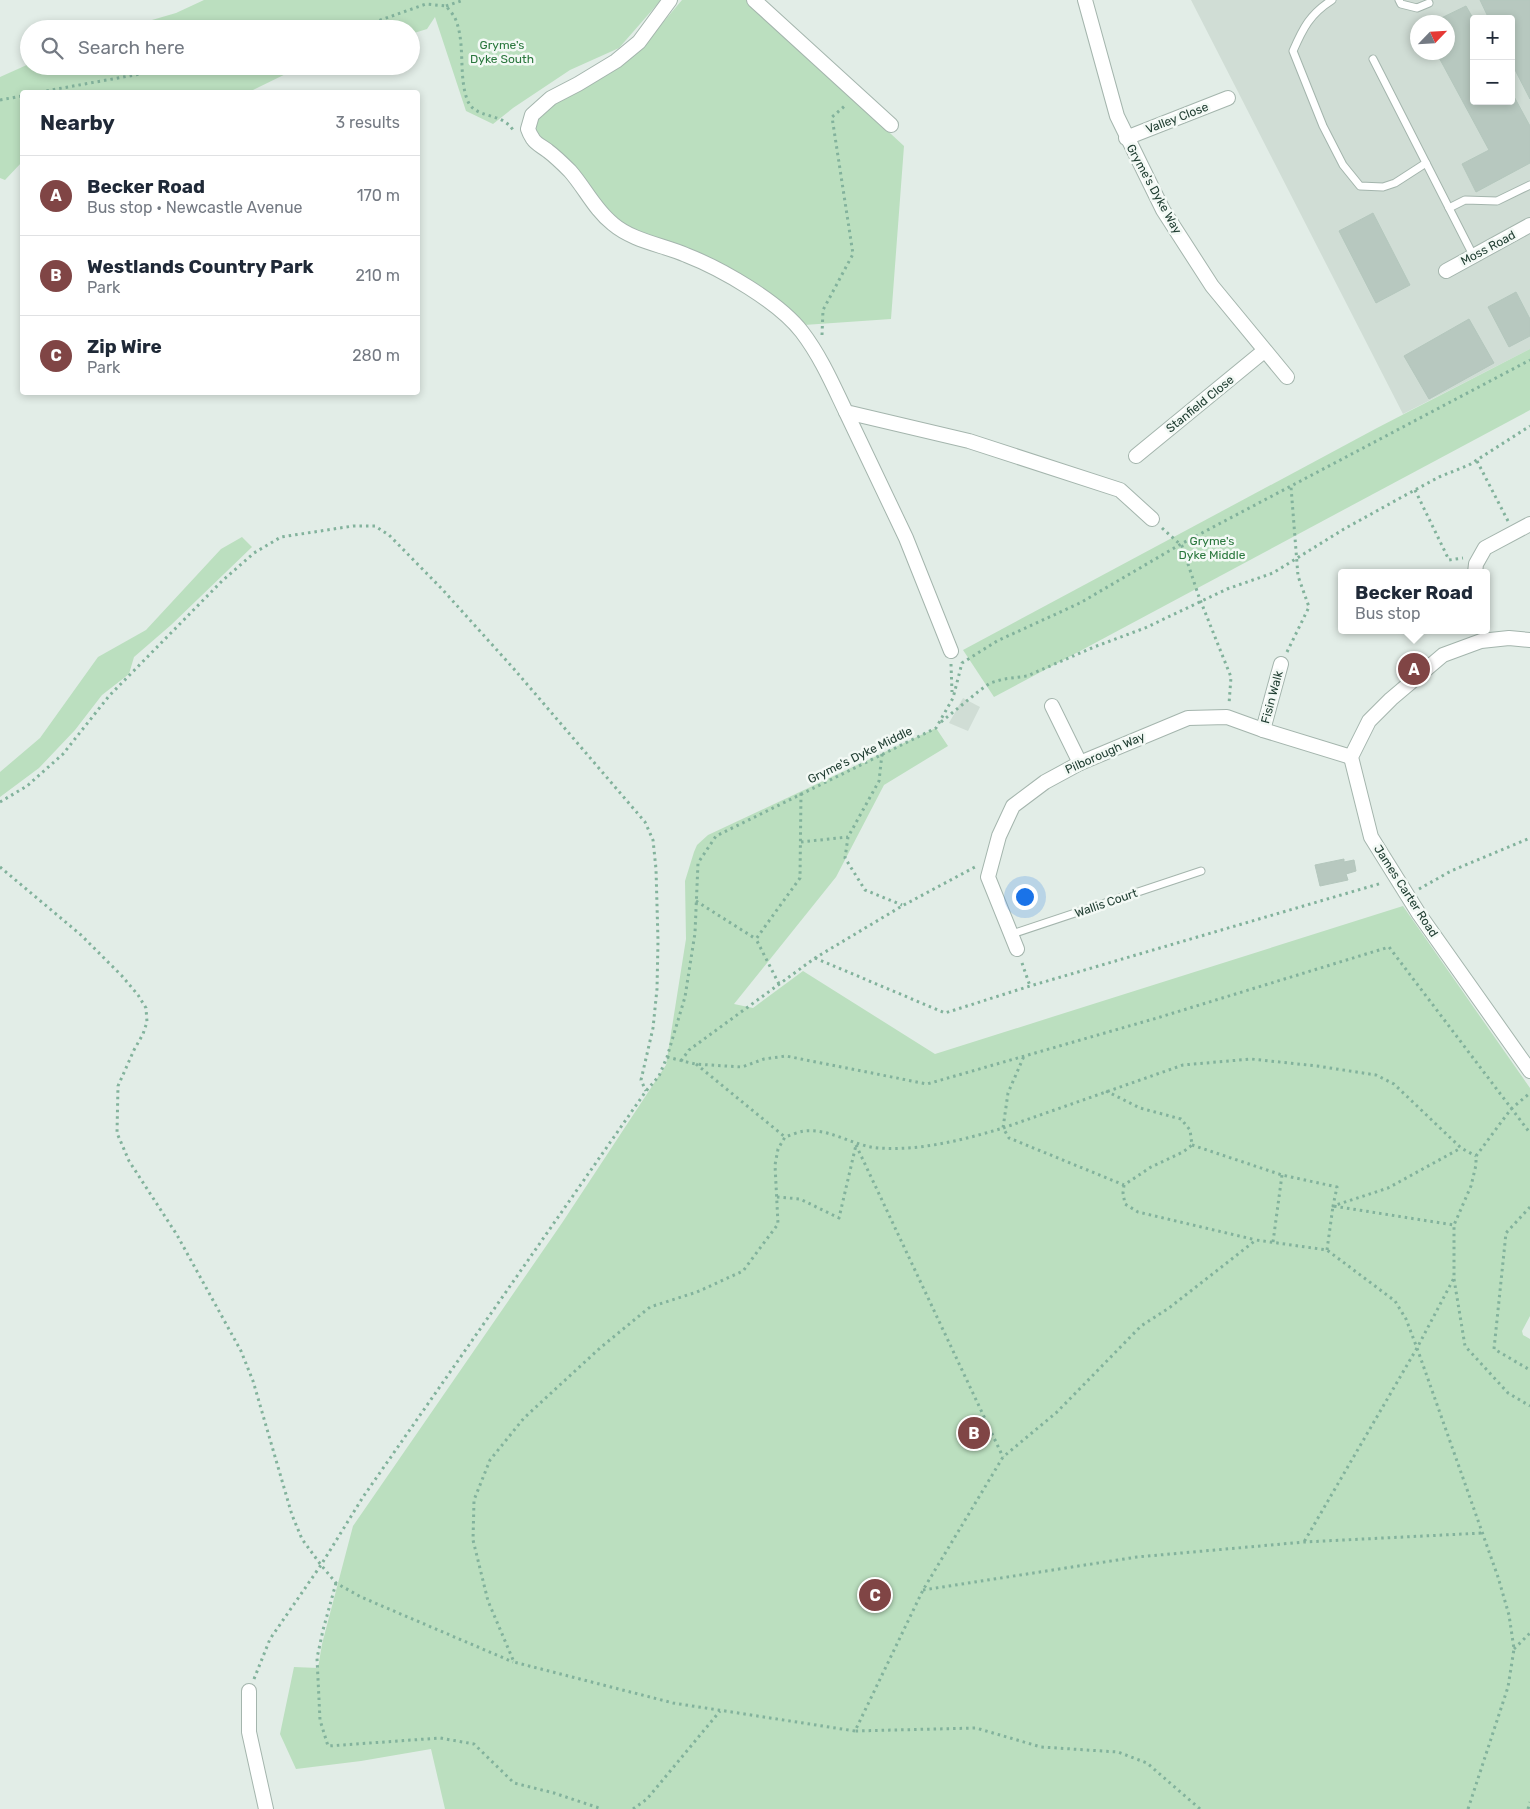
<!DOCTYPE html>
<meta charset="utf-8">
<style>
:root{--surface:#fff;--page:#f2f2f3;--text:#1f2937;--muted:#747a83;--line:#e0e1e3;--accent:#804545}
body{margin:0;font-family:Rubik,sans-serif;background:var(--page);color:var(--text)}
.controls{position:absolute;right:15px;top:15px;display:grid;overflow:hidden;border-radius:5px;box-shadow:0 2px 8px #0003}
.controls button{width:45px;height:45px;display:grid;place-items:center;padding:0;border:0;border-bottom:1px solid var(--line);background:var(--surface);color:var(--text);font:25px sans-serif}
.compass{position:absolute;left:1410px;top:15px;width:45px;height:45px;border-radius:50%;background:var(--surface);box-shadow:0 2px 8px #0003;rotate:65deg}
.you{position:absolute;left:1024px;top:896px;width:18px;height:18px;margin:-12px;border:4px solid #fff;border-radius:50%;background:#1a73e8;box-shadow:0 0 0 8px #1a73e833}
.badge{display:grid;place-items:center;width:32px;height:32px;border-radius:50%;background:var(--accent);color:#fff;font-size:16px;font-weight:700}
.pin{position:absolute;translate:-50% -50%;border:2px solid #fff;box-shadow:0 1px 5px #0006}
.popup{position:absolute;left:1338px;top:569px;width:152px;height:65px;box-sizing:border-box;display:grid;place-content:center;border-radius:5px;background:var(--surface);filter:drop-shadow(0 1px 4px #0005);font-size:16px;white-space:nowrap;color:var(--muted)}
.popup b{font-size:19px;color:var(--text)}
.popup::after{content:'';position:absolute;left:50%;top:100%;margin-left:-10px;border:10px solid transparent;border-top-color:var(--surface)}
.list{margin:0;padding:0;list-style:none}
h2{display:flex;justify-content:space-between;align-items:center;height:65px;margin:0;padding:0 20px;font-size:21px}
h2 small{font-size:16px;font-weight:400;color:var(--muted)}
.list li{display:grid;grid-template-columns:32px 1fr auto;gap:15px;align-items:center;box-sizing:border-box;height:80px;padding:0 20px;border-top:1px solid var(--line)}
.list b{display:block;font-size:19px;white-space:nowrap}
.list p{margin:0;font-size:16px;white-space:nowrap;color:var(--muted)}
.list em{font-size:16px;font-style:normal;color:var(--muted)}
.icon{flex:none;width:28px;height:28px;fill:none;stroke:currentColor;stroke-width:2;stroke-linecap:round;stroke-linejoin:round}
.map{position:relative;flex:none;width:1530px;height:1809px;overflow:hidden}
.search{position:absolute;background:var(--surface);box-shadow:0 2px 8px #0003;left:20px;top:20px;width:400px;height:55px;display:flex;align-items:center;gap:12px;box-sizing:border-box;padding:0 18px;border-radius:28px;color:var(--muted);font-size:19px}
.panel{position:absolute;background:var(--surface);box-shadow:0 2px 8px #0003;left:20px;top:90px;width:400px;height:305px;border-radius:5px}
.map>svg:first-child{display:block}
</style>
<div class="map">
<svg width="1530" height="1809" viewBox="0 0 1530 1809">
<rect width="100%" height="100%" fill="#e2ede7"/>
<!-- built -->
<g fill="#d0ddd5" fill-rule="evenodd">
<path d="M1191 0H1530V349L1403 414ZM1474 19H1511V101H1474ZM1418 22H1448V52H1418Z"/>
<polygon points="963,698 980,707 968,731 949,723"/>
</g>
<!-- green -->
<g fill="#bbdfbf">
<polygon points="204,0 661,0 619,48 570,70 513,108 493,124 466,111 435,17 427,29 411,34 411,29 121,29 176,13"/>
<polygon points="682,0 746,0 904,146 891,319 804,325 777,301 636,237 533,139 532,115 643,46"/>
<polygon points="29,64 29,66 302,66 249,92 22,92 22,162 5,180 0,178 0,77"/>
<polygon points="1530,349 1530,410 994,697 963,650 1377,428"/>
<polygon points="242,537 252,547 171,625 134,657 129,674 102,695 75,730 39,768 0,797 0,772 40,738 98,657 146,630 221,549"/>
<polygon points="936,728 948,746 884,785 836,877 734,1004 753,1008 803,971 935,1054 1403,906 1530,1088 1530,1316 1522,1331 1523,1335 1530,1339 1530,1809 445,1809 431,1749 361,1761 296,1769 280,1734 294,1667 318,1668 322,1644 353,1526 562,1223 666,1065 686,939 685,881 694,852 697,845 708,835"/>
</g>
<!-- building -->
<g fill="#b7c8bf" stroke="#b4c7bd">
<polygon points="1480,0 1530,0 1530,99 1511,62 1511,19 1489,19"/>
<polygon points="1466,6 1474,20 1474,101 1511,101 1511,91 1530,126 1530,163 1476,192 1462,164 1489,150 1436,52 1448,52 1448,22 1433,22"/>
<polygon points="1373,213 1410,285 1376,303 1339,231"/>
<polygon points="1516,292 1530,319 1530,336 1509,347 1488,307"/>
<polygon points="1469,319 1494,363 1429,399 1404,356"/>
<polygon points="1344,859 1344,862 1354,860 1356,871 1346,874 1348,880 1320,886 1315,865"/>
</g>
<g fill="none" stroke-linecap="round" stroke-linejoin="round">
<defs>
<g id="service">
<path d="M1332 0C1310 14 1303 28 1293 51L1323 126 1343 165 1360 186 1383 187 1395 183 1426 163"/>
<polyline points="1399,0 1401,4 1417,8 1429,3"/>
<polyline points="1373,59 1473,255"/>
<polyline points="1449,208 1465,200 1497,201 1530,185"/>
<polyline points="1012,934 1201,871"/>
</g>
<g id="minor">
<path d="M670 0 639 42 616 61 578 84 551 98 532 115 528 129C529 132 531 136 533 139 536 144 543 147 548 151 556 157 563 164 570 171 585 188 595 210 613 224 633 241 663 245 686 255 722 269 779 302 802 332 821 357 833 385 846 412L969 441 1120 490 1152 519"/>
<polyline points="754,0 891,125"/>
<polyline points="1085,0 1117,116 1163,210 1212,286 1287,377"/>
<polyline points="1126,138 1228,98"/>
<polyline points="1446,271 1530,225"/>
<polyline points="846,412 906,538 951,651"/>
<polyline points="1136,456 1264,351"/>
<polyline points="1475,573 1476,564 1485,548 1530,524"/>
<polyline points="1530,640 1509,638 1481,641 1443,655 1391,699 1369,721 1351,757 1371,837 1419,914 1530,1071"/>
<polyline points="1052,706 1080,763"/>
<polyline points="1263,730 1281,664"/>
<polyline points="1017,949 988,877 999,836 1013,806 1045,782 1080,763 1188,718 1227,717 1263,730 1351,757"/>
<polyline points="249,1691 249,1732 266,1809"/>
</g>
</defs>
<!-- service casing -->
<use href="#service" stroke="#a4b5ad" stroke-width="9"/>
<!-- minor casing -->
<use href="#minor" stroke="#a4b5ad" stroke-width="16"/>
<!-- path -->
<g stroke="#82b29c" stroke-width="3" stroke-dasharray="2.5 4" stroke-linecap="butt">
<polyline points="446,6 464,0"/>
<path d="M355 29 426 4 446 6C449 10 453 14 455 18 466 43 458 74 467 99 474 120 501 111 513 130"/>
<polyline points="40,92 185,66"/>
<polyline points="0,100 22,96"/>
<polyline points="822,335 823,310 853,254 832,117 847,104"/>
<polyline points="1477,461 1508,521"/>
<polyline points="1415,490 1449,560 1463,558"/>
<polyline points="1162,528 1182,546 1199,597 1231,677 1229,704"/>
<polyline points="1287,652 1309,607 1298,576 1291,487"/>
<polyline points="951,664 952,692"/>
<polyline points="941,722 979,691 990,683 1004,679 1027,676 1094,647 1145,628 1227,589 1273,573 1344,529 1402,497 1439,477 1469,465 1530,426"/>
<polyline points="882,754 879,781 848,837 845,858 865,890 902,905"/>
<polyline points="0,802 27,786 63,754 109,696 222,581 254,553 281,537 353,526 375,526 389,535 442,589 514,669 645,822 653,840 656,869 658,941 657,989 653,1028 641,1080 646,1091"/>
<polyline points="801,842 848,837"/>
<polyline points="0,867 81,935 122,976 138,995 146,1008 147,1022 143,1034 134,1050 118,1086 117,1133 129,1161 177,1235 241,1351 253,1381 292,1515 302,1539 321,1565 336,1583 361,1597 513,1662"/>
<polyline points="1419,889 1451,871 1530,838"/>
<polyline points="696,901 756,939"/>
<polyline points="815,958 945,1013 1030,986 1382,883"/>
<polyline points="1022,963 1030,986"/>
<polyline points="779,984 756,939 800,878 801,792"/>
<polyline points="667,1057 695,1064 742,1067 764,1059 786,1056 927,1084 1157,1018 1389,947 1530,1133"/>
<polyline points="681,1061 689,1050 815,958 902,906 975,867"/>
<polyline points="696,1064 785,1137"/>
<polyline points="1106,1091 1140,1108 1181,1119 1190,1130 1192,1145 1183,1152 1151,1167 1124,1185 1009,1138 1003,1128 1183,1065 1251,1059 1317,1066 1376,1075 1394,1084 1461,1148 1476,1156"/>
<polyline points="856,1145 1003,1457"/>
<polyline points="1192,1145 1282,1175 1337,1187 1333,1206 1388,1188 1461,1148"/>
<polyline points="1124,1185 1123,1193 1125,1204 1138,1212 1256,1240"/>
<polyline points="777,1197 800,1199 839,1218 856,1145"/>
<polyline points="1530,1207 1506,1233 1494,1349 1530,1370"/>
<polyline points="1273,1242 1282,1175"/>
<polyline points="1327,1250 1333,1206 1454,1225"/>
<polyline points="1454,1279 1465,1346 1508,1393 1530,1406"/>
<polyline points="336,1583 323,1630 317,1658 320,1720 328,1746 440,1738 474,1744 514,1783 554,1793 602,1809"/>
<polyline points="923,1590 1137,1557 1304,1542 1483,1533"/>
<polyline points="1514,1649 1530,1633"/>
<polyline points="254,1679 270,1639 321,1565 363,1497 646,1091 659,1076 667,1057 685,997 695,933 698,863 716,836 936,728 953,698 962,663 997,641 1080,603 1181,544 1530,360"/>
<path d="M855 1731 673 1703 514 1662 488 1601 473 1540 474 1500 490 1460 524 1418 600 1348 650 1307 697 1292 743 1271 778 1224 775 1165 778 1149 785 1137C791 1135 798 1132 804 1131 830 1128 853 1146 878 1148 920 1151 963 1140 1003 1128L1008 1093 1024 1056"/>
<polyline points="633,1809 647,1799 720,1711"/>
<polyline points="1200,1809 1147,1763 1118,1752 1041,1747 976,1728 855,1731 923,1590 1003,1457 1057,1412 1141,1326 1169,1308 1256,1240 1327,1250 1395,1301 1406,1319 1417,1348 1304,1542"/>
<polyline points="1468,1809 1508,1687 1514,1649 1509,1615 1498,1577 1417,1348 1454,1278 1454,1225 1471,1186 1476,1165 1476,1156 1511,1109 1530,1093"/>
<polyline points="1528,1809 1530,1802"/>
</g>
<!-- service -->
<use href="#service" stroke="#fff" stroke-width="7"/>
<!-- minor -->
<use href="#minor" stroke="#fff" stroke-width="14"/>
</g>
<g text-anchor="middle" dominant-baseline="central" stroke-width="5" stroke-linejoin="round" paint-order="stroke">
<!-- park labels -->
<g font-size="12" fill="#2a773d" stroke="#f3f9f5">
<text x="502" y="45">Gryme's<tspan x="502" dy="14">Dyke South</tspan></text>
<text x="1212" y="541">Gryme's<tspan x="1212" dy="14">Dyke Middle</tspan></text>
</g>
<!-- street labels -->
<g font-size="12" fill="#213f33" stroke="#f3f9f5">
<text transform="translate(1177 118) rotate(-21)">Valley Close</text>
<text transform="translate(1154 189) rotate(61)">Gryme's Dyke Way</text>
<text transform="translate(1488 248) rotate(-28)">Moss Road</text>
<text transform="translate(1200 404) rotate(-39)">Stanfield Close</text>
<text transform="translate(1272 697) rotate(-75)">Fisin Walk</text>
<text transform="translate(1105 753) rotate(-24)">Pilborough Way</text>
<text transform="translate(860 755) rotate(-26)">Gryme's Dyke Middle</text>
<text transform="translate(1406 891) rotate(57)">James Carter Road</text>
<text transform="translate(1106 903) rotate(-19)">Wallis Court</text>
</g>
</g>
</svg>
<div class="controls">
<button>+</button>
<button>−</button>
</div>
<svg class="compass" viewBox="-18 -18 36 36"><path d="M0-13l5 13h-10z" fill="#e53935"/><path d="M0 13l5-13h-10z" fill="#747a83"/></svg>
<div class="you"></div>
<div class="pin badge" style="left:1414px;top:669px">A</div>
<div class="popup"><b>Becker Road</b>Bus stop</div>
<div class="pin badge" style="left:974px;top:1433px">B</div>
<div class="pin badge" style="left:875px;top:1595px">C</div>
<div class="search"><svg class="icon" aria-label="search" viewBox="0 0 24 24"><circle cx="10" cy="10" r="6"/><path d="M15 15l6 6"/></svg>Search here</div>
<section class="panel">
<h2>Nearby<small>3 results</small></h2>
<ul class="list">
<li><span class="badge">A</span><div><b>Becker Road</b><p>Bus stop · Newcastle Avenue</p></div><em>170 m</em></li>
<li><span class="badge">B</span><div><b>Westlands Country Park</b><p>Park</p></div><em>210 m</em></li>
<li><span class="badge">C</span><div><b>Zip Wire</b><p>Park</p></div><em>280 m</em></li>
</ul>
</section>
</div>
